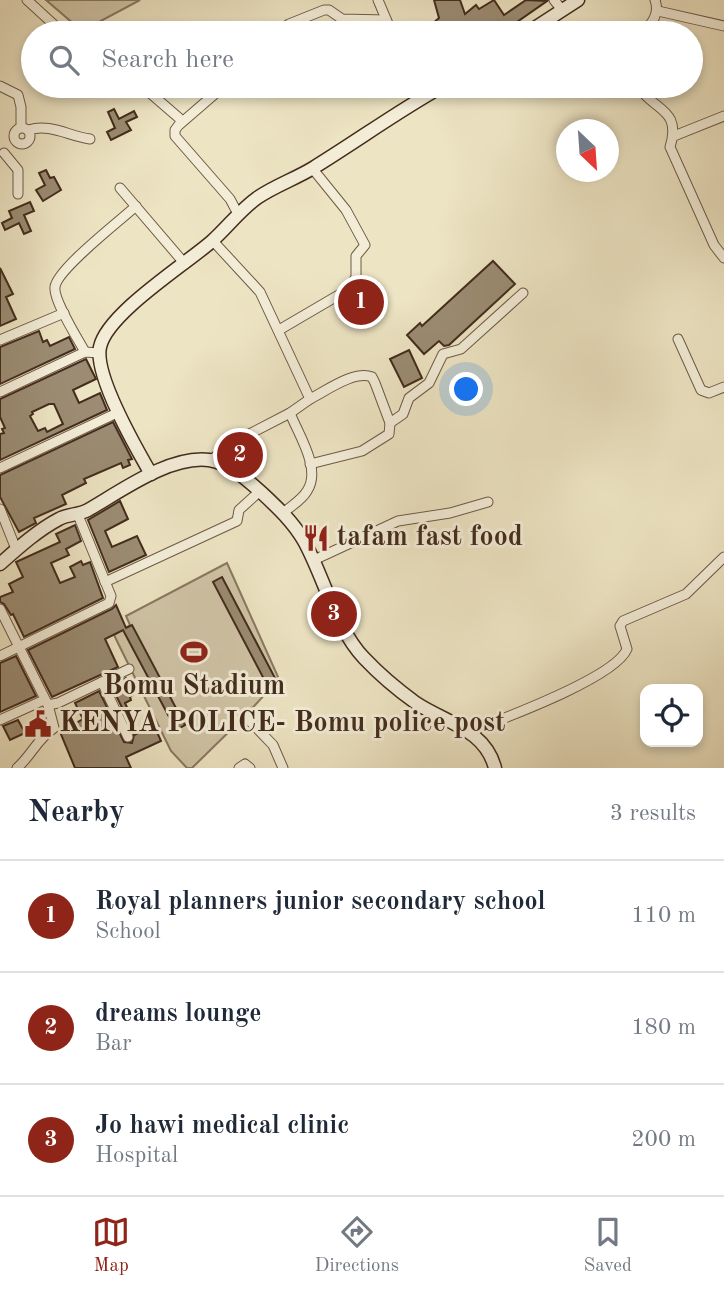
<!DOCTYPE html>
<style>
:root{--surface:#fff;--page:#f6f6f7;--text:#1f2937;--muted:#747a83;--line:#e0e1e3;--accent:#8f2418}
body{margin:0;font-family:"Old Standard TT",serif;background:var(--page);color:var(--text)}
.controls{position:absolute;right:21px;bottom:21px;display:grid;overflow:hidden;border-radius:14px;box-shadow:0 4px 10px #0003}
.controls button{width:63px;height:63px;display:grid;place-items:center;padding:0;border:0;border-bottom:2px solid var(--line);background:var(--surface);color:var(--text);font:35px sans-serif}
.compass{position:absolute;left:556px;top:119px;width:63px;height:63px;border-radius:50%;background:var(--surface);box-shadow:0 4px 10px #0003;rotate:155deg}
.you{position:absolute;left:467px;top:390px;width:24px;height:24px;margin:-18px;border:5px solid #fff;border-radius:50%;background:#1a73e8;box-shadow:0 0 0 10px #1a73e833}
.badge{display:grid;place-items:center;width:46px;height:46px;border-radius:50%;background:var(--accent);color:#fff;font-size:23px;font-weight:700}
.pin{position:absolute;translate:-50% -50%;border:4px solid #fff;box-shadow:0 2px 7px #0006}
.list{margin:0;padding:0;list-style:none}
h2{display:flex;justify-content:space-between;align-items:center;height:91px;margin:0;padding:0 28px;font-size:30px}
h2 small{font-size:23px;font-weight:400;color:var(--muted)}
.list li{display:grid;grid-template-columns:46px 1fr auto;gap:21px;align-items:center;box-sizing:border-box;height:112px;padding:0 28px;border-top:2px solid var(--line)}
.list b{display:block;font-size:26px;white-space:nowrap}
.list p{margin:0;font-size:23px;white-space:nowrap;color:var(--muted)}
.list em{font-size:23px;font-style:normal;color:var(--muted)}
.icon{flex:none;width:38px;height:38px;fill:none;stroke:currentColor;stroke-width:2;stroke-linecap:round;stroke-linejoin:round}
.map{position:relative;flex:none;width:724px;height:768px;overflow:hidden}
.search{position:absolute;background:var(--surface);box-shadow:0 4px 10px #0003;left:21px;right:21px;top:21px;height:77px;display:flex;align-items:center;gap:18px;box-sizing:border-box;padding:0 24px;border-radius:38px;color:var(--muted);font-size:26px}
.sheet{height:427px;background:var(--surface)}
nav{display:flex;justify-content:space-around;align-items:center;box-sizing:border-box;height:98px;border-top:2px solid var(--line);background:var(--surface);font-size:19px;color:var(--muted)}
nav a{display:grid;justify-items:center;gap:4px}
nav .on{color:var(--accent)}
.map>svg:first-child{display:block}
</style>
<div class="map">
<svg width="724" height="768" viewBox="0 0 724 768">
<rect width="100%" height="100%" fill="#ede4c3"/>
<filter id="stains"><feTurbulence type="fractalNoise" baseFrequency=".00286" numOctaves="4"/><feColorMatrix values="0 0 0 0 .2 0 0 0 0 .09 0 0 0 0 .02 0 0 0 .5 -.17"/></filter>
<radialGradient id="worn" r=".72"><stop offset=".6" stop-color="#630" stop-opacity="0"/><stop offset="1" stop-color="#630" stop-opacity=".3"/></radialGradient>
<!-- green -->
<g fill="#d0c5a7" stroke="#8a7862" stroke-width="2">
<polygon points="46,0 140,0 82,31"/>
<polygon points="227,563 279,679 245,716 192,768 187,768 171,751 114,635 130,625 126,616"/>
</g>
<!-- building -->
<g fill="#9b8c73" stroke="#432c1d" stroke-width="2" fill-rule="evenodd">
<polygon points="434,0 460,0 465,14 476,5 479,9 494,0 504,15 526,0 547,1 504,31 498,22 483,33 440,33 432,24 439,18"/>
<polygon points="114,109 119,119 134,111 137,117 126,122 131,130 111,140 107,132 115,128 108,112"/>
<polygon points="46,170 50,178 54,177 61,190 43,201 36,190 45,185 39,173"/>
<polygon points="30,202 34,211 24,215 31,231 24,234 19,223 5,230 2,223 12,218 9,211"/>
<polygon points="493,261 515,284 449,345 444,346 439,341 424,354 407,335 420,323 422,326"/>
<polygon points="0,268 13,294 6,297 16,319 0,326"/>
<polygon points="39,331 43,342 47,340 50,346 69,337 75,349 0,384 0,347"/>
<polygon points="409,350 422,378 404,387 390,359"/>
<path d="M86 359 96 379 73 390 79 403 100 393 107 410 0 460V434L4 433 2 429 5 428 0 417V399ZM49 404H54L63 424 47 432 45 428 38 431 30 416 33 414 32 412Z"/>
<polygon points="113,422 132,459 128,460 130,465 123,468 121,463 84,479 86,483 62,495 66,504 34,518 36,523 19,532 0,497 0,475"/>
<polygon points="120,501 128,519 105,531 112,547 137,536 146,555 109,572 88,520"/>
<polygon points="75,525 81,541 66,549 69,555 51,563 60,583 75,577 70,567 81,561 83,565 90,562 103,598 24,637 13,614 11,615 4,604 0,602 0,597 13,592 9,584 23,577 16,562 60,542 56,534"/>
<polygon points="222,577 275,678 266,683 213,582"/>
<polygon points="116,605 126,628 132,625 185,725 176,730 123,630 105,639 118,667 52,697 28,650 112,609"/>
<polygon points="16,656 36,696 0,712 0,663"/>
<polygon points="126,678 134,694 130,697 131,700 125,703 131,716 127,718 111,685"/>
<polygon points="99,691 124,742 132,743 134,735 154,725 161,741 126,757 131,768 75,768 60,732 83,719 75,703"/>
<polygon points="18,720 25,733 10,740 3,726"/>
</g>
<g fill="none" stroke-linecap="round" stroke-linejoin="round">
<defs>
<g id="street">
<polyline points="27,0 63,33"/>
<polyline points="378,0 392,33"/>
<polyline points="554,0 562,10"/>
<polyline points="658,11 724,26"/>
<polyline points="277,33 289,24 324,10 329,10 342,19 386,20"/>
<path d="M643 33C652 23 660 14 655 0"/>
<polyline points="0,86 18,95 21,107 21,127"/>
<polyline points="142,86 179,118 181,122 175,130 175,136 230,199 238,214"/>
<polyline points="416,86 422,98"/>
<path d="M638 86C653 111 682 108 670 147L714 245 724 258"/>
<polyline points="180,124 224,86"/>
<circle cx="22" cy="136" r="8"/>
<path d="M29 130C49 123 69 136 90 139"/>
<polyline points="674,136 724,116"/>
<polyline points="4,153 18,170 18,194"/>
<polyline points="120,188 185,264"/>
<path d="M213 241 260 292 310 399C326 391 354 370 372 377L375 383 390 423 389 434 362 451 310 464"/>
<polyline points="279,330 349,289 356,277 356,256 365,245 346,210 312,168"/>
<polyline points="678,339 701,390 709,393 724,387"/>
<polyline points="0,340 64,313"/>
<path d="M85 352C78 339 53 300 55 287 57 269 121 220 136 206"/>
<polyline points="0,392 85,352 99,353"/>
<polyline points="390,423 403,414 409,398 429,383 443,354 461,349 523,293"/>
<polyline points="211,460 236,441 290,413 310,399"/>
<polyline points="0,468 119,412"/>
<polyline points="0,509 16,549"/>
<path d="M283 513C291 506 302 500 307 491 322 469 298 434 290 413"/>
<polyline points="314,560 398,521 450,513 488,502"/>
<polyline points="105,582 237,521 239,510 260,491"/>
<polyline points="0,609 48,705 58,703 129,669"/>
<polyline points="0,656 109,603 111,596 78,515"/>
<polyline points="102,682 128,737"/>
<polyline points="245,716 273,745 283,768"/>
<polyline points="0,720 44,700"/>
<path d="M471 731C502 719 615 678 627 649L620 626 623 621 686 594 724 557"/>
<path d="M17 768C31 756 38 738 54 728L48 705"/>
<polyline points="239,768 245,764 250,768"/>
</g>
<g id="secondary">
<polyline points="527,33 578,0"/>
<path d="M151 474C136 448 94 375 100 347 107 314 183 266 211 242 227 228 239 211 257 198 274 186 295 179 313 168 357 141 398 111 443 86"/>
<path d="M0 564C18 548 38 530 59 519 68 514 79 515 88 510 121 491 170 455 209 460 230 463 247 480 262 493 278 508 293 522 304 541 324 577 336 629 364 658 380 675 398 690 416 703 446 723 485 729 495 768"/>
</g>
</defs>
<!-- street casing -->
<use href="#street" stroke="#6e5a46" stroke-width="11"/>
<!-- secondary casing -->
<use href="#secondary" stroke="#432c1d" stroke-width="15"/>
<!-- street -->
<use href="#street" stroke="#f3edd8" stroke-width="9"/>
<!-- secondary -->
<use href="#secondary" stroke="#f3edd8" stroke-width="12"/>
</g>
<!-- icons -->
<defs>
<symbol id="restaurant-bare" viewBox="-9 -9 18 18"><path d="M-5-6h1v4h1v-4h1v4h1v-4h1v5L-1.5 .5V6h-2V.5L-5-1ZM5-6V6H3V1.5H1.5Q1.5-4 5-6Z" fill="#8f2418" stroke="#f3edd8" stroke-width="2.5" paint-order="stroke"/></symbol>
<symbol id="stadium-bare" viewBox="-9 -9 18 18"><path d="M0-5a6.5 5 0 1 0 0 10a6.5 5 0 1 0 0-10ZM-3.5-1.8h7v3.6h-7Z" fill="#8f2418" stroke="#f3edd8" stroke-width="2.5" paint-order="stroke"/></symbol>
<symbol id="civic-bare" viewBox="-9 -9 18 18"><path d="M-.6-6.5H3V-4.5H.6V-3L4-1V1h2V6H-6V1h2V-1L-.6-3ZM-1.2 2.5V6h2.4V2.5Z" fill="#8f2418" stroke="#f3edd8" stroke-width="2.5" paint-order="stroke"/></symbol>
</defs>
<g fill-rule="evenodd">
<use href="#restaurant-bare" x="297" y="519" width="38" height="38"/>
<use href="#stadium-bare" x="175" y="633" width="38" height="38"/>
<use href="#civic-bare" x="19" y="705" width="38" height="38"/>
</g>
<g text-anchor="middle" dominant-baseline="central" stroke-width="6" stroke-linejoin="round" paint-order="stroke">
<!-- poi labels -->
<g font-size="28" font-weight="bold" fill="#432c1d" stroke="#f3edd8" text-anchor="start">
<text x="337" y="538">tafam fast food</text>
<text x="194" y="687" text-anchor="middle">Bomu Stadium</text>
<text x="59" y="724">KENYA POLICE- Bomu police post</text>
</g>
</g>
<rect width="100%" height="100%" filter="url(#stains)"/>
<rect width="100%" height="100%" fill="url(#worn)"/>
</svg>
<div class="controls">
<button><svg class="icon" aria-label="locate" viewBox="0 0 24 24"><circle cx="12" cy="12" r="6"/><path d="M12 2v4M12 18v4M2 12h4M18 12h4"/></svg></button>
</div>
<svg class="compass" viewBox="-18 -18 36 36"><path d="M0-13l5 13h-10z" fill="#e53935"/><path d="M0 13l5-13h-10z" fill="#747a83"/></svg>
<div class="you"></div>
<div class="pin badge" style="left:361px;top:302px">1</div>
<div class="pin badge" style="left:240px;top:455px">2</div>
<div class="pin badge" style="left:334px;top:614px">3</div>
<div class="search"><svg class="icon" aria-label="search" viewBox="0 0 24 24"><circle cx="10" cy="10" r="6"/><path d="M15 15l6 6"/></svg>Search here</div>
</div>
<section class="sheet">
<h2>Nearby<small>3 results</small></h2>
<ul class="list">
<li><span class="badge">1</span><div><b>Royal planners junior secondary school</b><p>School</p></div><em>110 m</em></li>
<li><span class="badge">2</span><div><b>dreams lounge</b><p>Bar</p></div><em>180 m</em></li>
<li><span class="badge">3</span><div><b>Jo hawi medical clinic</b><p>Hospital</p></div><em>200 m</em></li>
</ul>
</section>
<nav>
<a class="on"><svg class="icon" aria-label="map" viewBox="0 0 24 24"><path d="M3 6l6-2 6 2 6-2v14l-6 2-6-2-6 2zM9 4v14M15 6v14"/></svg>Map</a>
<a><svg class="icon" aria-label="directions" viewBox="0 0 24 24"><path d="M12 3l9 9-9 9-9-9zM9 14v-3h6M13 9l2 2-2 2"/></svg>Directions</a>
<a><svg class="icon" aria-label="saved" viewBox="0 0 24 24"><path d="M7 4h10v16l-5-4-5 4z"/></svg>Saved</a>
</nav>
